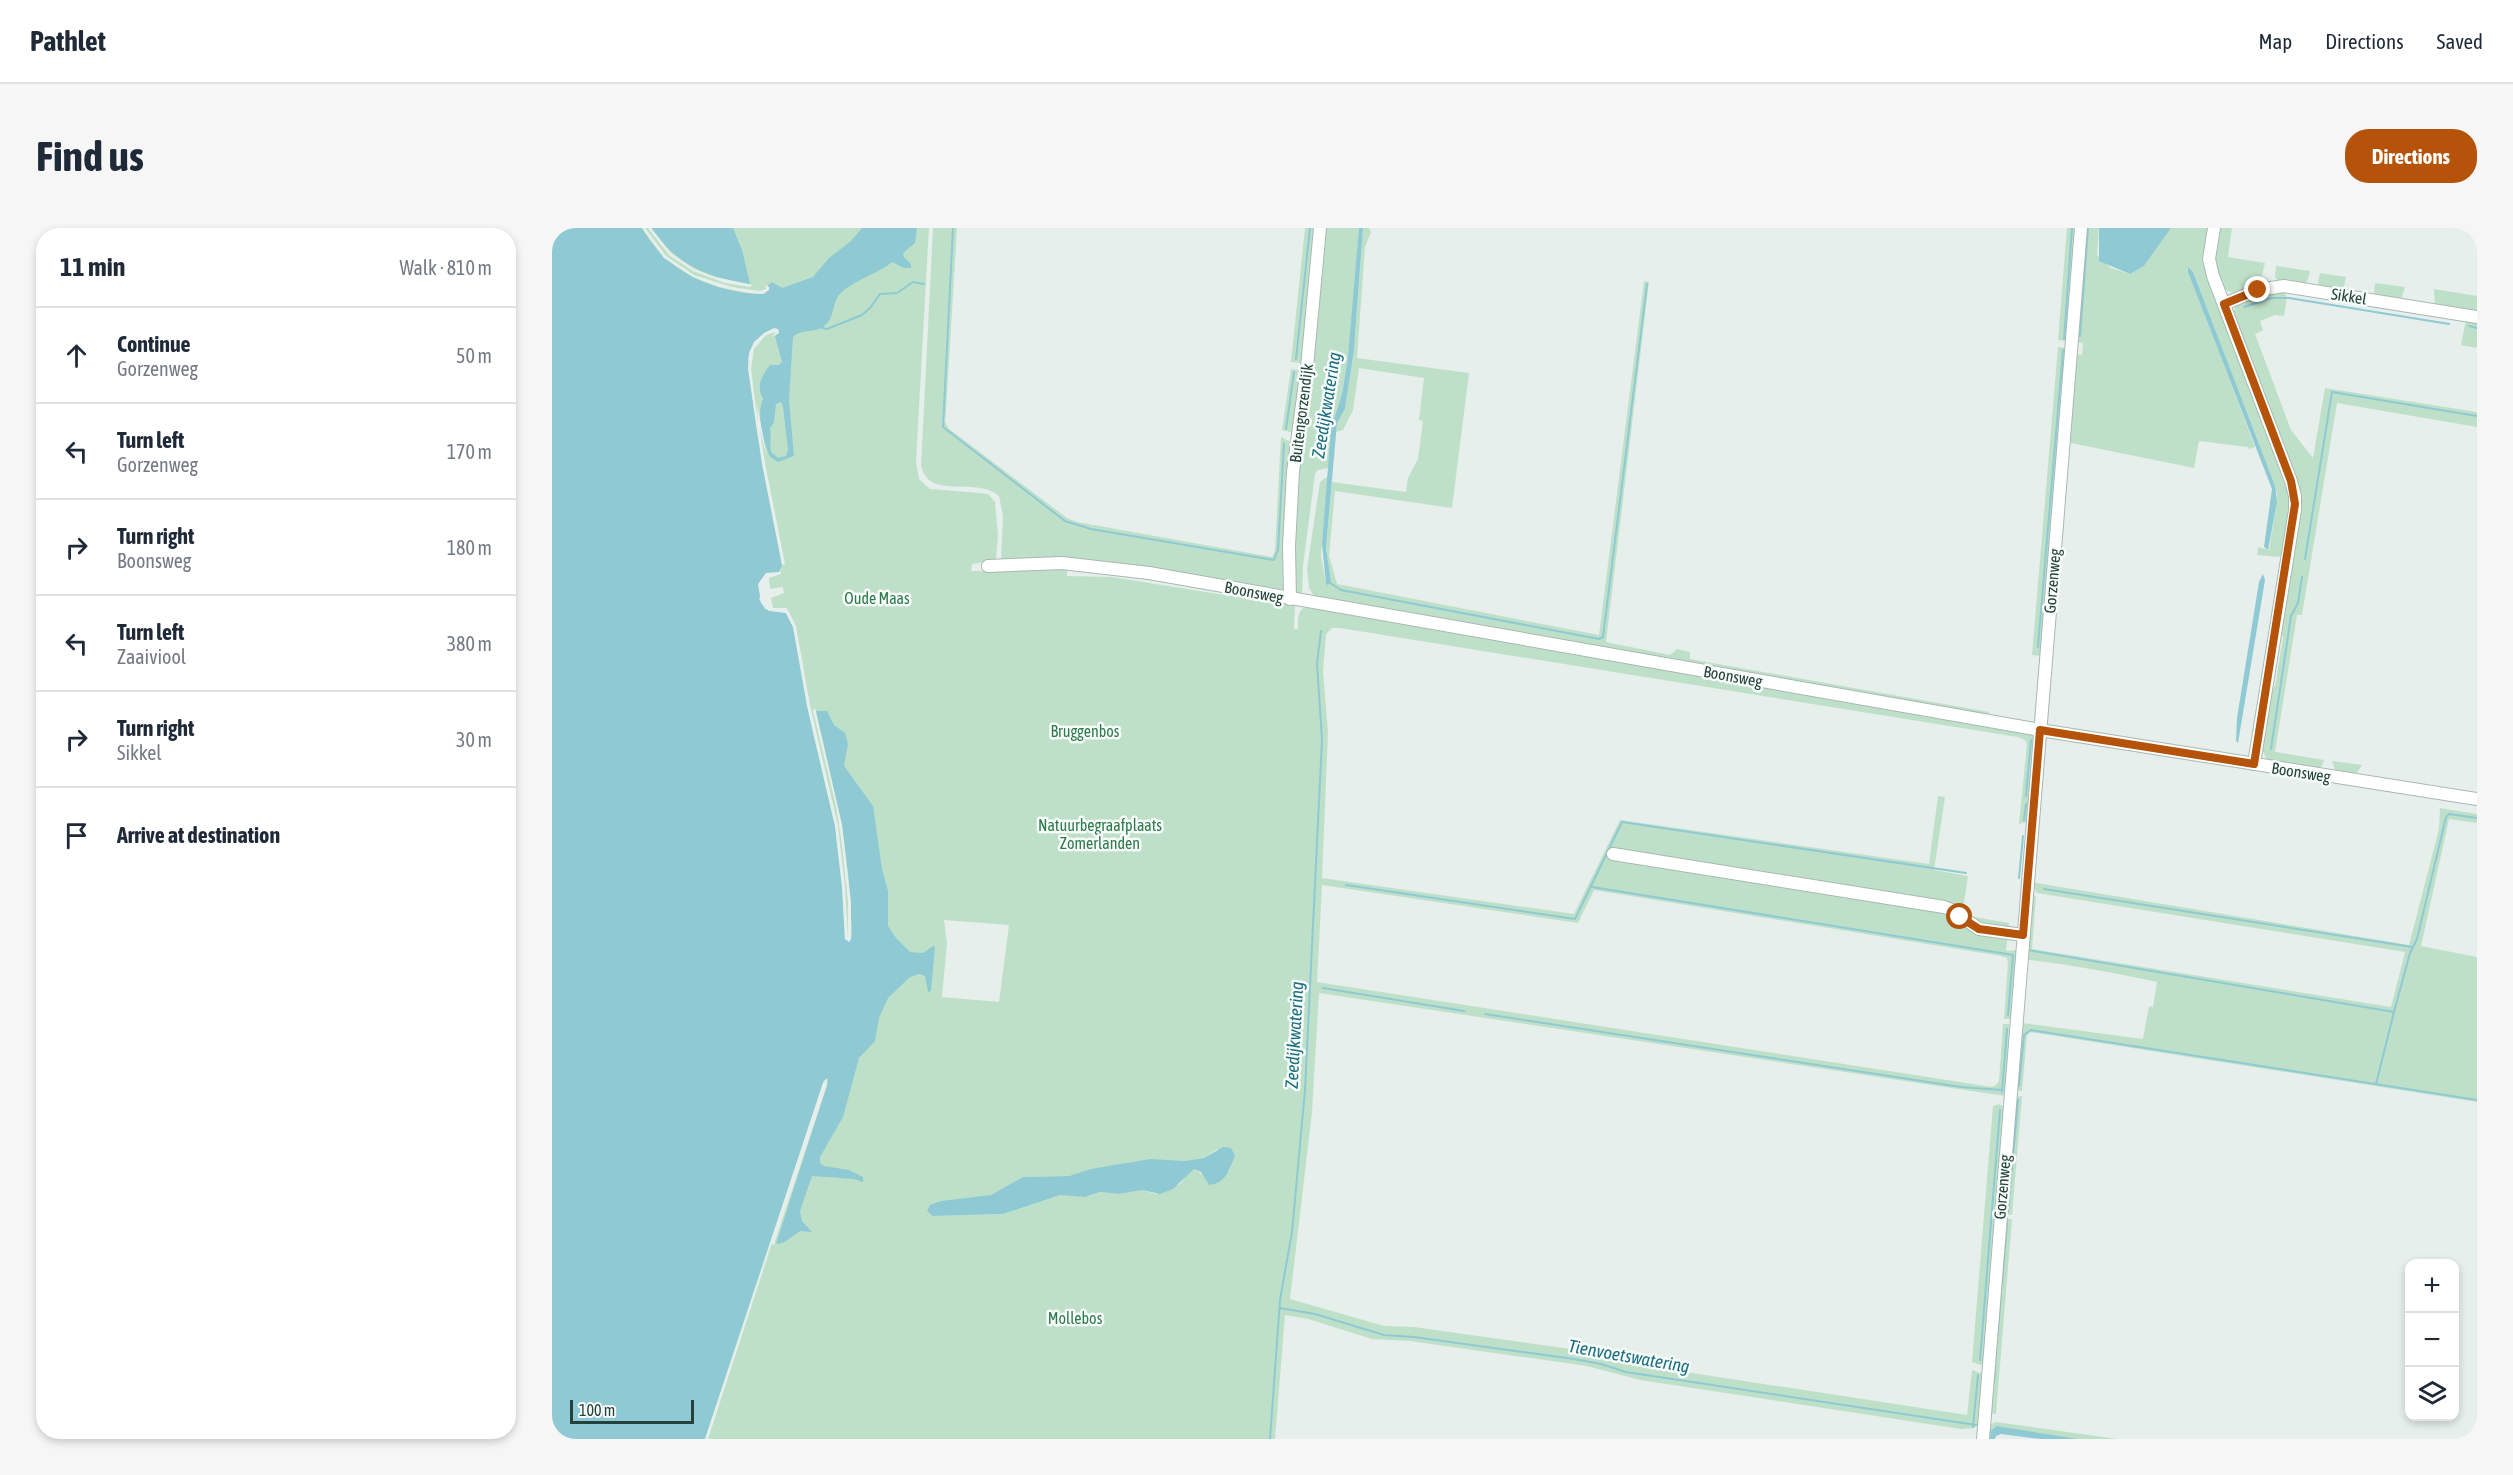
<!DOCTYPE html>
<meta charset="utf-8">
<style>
:root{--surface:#fff;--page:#f6f6f7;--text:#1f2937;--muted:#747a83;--line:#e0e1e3;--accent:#b45309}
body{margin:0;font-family:"Asap Condensed",sans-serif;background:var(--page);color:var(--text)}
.controls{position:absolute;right:18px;bottom:18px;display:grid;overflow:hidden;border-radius:12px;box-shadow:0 3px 9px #0003}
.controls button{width:54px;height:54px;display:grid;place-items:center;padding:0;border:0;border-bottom:2px solid var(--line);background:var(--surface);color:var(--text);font:30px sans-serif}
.scale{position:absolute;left:18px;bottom:15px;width:124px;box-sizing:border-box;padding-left:6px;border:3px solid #24423a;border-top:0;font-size:16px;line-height:21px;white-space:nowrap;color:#24423a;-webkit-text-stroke:4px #f7fbf9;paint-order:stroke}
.stop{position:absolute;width:18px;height:18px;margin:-14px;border:4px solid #b45309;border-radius:50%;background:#fff}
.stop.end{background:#b45309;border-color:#fff;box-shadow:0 2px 6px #0008}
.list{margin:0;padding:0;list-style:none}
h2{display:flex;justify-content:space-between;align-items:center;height:78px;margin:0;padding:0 24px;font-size:26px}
h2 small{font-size:20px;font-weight:400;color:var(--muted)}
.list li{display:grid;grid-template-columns:39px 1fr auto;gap:18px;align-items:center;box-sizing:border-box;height:96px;padding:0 24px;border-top:2px solid var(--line)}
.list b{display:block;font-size:22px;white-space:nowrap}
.list p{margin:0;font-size:20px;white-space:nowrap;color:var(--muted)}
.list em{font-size:20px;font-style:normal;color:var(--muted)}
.icon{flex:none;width:33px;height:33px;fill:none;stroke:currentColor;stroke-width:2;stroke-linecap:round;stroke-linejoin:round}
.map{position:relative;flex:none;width:1925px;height:1211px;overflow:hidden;border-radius:24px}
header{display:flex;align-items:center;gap:36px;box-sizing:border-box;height:84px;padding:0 30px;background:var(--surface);border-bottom:2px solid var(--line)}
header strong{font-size:28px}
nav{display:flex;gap:33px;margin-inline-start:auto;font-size:21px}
.intro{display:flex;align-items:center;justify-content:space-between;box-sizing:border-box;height:144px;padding:0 36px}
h1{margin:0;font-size:42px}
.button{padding:15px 27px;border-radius:24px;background:var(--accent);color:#fff;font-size:21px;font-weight:700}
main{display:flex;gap:36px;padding:0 36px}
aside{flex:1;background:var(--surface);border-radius:24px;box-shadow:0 3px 9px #0003}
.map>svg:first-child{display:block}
</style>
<header>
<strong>Pathlet</strong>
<nav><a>Map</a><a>Directions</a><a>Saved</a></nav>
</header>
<div class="intro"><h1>Find us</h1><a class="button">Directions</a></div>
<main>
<aside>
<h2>11 min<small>Walk · 810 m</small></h2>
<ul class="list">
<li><svg class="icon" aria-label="ahead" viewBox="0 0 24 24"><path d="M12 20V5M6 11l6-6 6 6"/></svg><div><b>Continue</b><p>Gorzenweg</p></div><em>50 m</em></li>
<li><svg class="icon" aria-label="left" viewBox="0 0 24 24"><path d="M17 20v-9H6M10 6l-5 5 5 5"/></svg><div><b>Turn left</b><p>Gorzenweg</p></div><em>170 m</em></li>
<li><svg class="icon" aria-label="right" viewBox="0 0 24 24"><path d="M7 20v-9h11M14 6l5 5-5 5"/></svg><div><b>Turn right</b><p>Boonsweg</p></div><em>180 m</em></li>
<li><svg class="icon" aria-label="left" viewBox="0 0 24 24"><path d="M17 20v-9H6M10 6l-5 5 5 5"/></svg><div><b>Turn left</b><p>Zaaiviool</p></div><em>380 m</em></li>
<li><svg class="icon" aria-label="right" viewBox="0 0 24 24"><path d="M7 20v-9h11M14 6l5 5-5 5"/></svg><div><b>Turn right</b><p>Sikkel</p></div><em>30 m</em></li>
<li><svg class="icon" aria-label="arrive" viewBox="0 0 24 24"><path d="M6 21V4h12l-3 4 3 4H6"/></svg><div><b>Arrive at destination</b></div></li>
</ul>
</aside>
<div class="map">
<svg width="1925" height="1211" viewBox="0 0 1925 1211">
<rect width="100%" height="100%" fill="#e6efeb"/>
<!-- green -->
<g fill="#bfe0c8" fill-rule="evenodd">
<path d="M67 0H377L364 234 367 251 378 261 428 265 436 266 443 274 446 307 444 332 420 336 419 343 515 342V348L560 349 679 368V365L743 377 742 401H746C746 391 745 379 758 378L1480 507 1483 511 1476 594 1467 596 1475 516 1473 512 1466 509 788 400H780L774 406 771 443 776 504 770 650 1022 686 1068 592 1377 636 1386 568 1393 569 1382 642 1416 648 1410 687 1457 695 1454 723 1466 722 1460 791H1452L1456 735 1455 730 1449 728 1042 662 1026 695 770 657 765 754 1440 859 1444 857 1447 853 1451 796H1457L1453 868 767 765 760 884 738 1071 832 1098 862 1099 1019 1121 1058 1128 1088 1137 1415 1187 1420 1142 1429 1145 1431 1150 1427 1196 1422 1200 1409 1201 1088 1152 1035 1138 858 1113 820 1111 756 1091 733 1087 723 1211H150L238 399 235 380H221L219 370 232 365 231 359 218 361 217 350 229 346 201 197ZM392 692 457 697 447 774 390 769 395 715ZM665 921 680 934 677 943 652 948 643 941 637 944 628 956 604 966 590 962 567 966 548 964 538 968 508 967 451 986 381 988 413 970H426L439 967 475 949 517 948 585 933H632L652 930Z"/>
<path d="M381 0H405L394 183 393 193 396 200 515 290 525 294 720 329 723 322 729 209 741 215 733 359 731 363 475 331H449L451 288 447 268C426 248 377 273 369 238Z"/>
<polygon points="753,0 765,0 749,135 739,134"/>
<polygon points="771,0 807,0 799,107 790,166 779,205 777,240 766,242 763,246 751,338 750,368 743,363 742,270"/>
<polygon points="811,0 817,0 819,4 813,19 805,130 917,145 900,280 783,263 777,328 785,356 1047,407 1092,53 1097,54 1054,414 1118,427 1125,421 1138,424 1138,431 1437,484 1437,489 762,368 757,360 755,341 768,254 776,248 769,328 774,356 779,353 774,320 780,254 854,264 856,250 866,231 871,193 867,192 872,150 807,140 801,182 791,202 784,204 785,195 793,181 803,109"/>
<polygon points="1515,0 1526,0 1516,113 1506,112"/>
<polygon points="1533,0 1547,0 1545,27 1559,40 1578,46 1592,38 1619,0 1657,0 1654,21 1736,258 1739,277 1730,326 1727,329 1705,327 1706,319 1717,322 1725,274 1725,266 1641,44 1635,40 1703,219 1697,221 1696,219 1647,213 1642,240 1514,214 1522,126 1530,127 1531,115 1523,114"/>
<polygon points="1666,0 1680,0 1676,29 1713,35 1708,56 1683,66 1671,61 1662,37"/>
<polygon points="1724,38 1758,43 1755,54 1748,57 1727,54 1723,49"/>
<polygon points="1768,45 1794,49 1792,59 1787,63 1770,60 1766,55"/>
<polygon points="1823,55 1853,59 1850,69 1843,72 1825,69 1822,65"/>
<polygon points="1882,61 1925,68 1925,84 1883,78"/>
<path d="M1732 64 1735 69 1732 88 1723 87 1708 93 1711 102 1703 106 1739 202 1761 230 1773 160 1925 184V199L1785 175 1750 387H1745L1723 524 1772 532 1770 538 1765 541 1715 532 1710 521 1719 462 1723 458 1731 409 1728 403 1747 284 1681 85C1686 65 1715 65 1732 64Z"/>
<polygon points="1914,92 1925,93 1925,120 1909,117"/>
<polygon points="1506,119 1516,120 1490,428 1480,427"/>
<polygon points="739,141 748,142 750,145 742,205 730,202"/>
<polygon points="1780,533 1810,537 1804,546 1784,544"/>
<path d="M1888 580 1925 586V595L1897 591 1869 718 1925 729V874L1478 804 1475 807 1470 863 1464 862 1470 795 1591 811 1597 778 1601 779 1605 754C1563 745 1520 737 1477 732L1474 729 1480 669 1484 668 1480 721 1839 779 1853 724 1485 665 1479 654 1857 717 1887 601Z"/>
<polygon points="1470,868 1460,987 1454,987 1463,869"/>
<polygon points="1447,876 1452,879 1431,1136 1428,1137 1420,1134 1441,878"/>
<polygon points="1454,991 1460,991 1444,1186 1438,1185"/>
<polygon points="1444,1194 1565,1211 1526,1211 1442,1199 1438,1211 1434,1211 1437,1197"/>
</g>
<!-- water -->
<g fill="#8ec9d4" fill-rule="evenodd">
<path d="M0 0H90C110 36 143 55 182 63 193 65 204 67 214 65L216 57 220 54 230 60 261 49 277 30 299 13 310 0H365L363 15 351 25 352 29 359 36V40H352L340 34C328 45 292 56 285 70 280 80 282 91 271 99 262 105 248 101 241 109L237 172 242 228 226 234 218 229C211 213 204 187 211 171 204 158 209 149 218 137H227L230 134 223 108 227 105 226 101C212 100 198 119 196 132L204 198 230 337 227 344 214 345 206 356 209 375 217 383 234 385 241 399 261 505 283 598 290 659 293 712 299 711 300 704 296 645 290 597 264 483H275L282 497 293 505 296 516 292 538 321 578 330 641 336 663V698L344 710 358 724 371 725 381 718 383 719 379 763 376 764 373 748 367 746 358 749 336 770 327 790 323 813 307 830 291 889 268 929V935L272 938 297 942 311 949V954L302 951 260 948 248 983 250 993 260 1004 248 1003 231 1015 224 1016 275 857 276 851 272 852 153 1211H0ZM229 174 231 178 236 222 234 228 226 230 219 224C217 216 220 209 218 200L222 194 224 176Z"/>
<path d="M99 0H181L190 22 198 56C157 51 122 35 99 0Z"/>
<polygon points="807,0 811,0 802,121 793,181 785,195 774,320 779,353 776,357 774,356 770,316 779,201 790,166 796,128"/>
<polygon points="1547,0 1619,0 1592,38 1578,46 1547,33"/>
<polygon points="1636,39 1641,44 1723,258 1725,274 1716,322 1712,319 1720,261 1636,44"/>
<polygon points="1711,346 1713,352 1686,515 1684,513 1685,490 1707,354"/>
<path d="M671 919 679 920 683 928C677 941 675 955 657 957L649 944 642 941 621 961 608 966 590 962 567 966 548 964 533 969 508 967 451 986 381 988 375 983 378 977 389 973 439 967 471 949 517 948 539 941 598 931 632 933 652 930Z"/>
<polygon points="1444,1198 1526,1211 1489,1211 1449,1206 1444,1208 1443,1211 1438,1211 1439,1203"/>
</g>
<!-- pier -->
<g fill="#e6efeb">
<polygon points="90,0 93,0 114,28 142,47 180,59 207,63 214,61 213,57 217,59 217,62 211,66 197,65 167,59 141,49 112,30"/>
<polygon points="96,0 99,0 119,25 142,41 163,49 201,57 198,59 173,55 141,43 117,27"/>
<polygon points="222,100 226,101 227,105 220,109 224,104 214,107 202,121 199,141 202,165 206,194 205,176 215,229 208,202 213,235 233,336 230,337 210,236 196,141 197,125 202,114 212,105"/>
<polygon points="210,369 215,379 236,382 244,398 258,477 286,598 293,659 296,711 296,674 290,617 284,578 261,483 263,480 290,597 299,674 299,711 297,714 293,711 290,659 283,598 255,478 241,399 234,385 213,381 208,372 207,370"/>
<polygon points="275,850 275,857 223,1013 222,1018 220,1015 156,1211 153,1211 271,855"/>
</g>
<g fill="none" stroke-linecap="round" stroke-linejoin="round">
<!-- stream -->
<g stroke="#8ec9d4" stroke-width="2">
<polyline points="401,0 391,199 513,293 539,301 722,332 726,322 732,216"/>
<polyline points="1692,79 1719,70 1737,70 1897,96"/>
<polyline points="1917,98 1925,100"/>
<polyline points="270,100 275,101 310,87 318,80 328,66 345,65 361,54 372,56"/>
<polyline points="1528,108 1536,0"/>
<polyline points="1512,111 1520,0"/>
<polyline points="744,131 758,0"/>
<polyline points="734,201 742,144"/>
<polyline points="1753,331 1780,164 1925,188"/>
<polyline points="778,355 789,362 1047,411 1051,409 1095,56"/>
<polyline points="1486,419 1511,122"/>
<polyline points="1719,521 1739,388 1746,375 1750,349"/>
<polyline points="1474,568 1479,512"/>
<polyline points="1472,592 1474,576"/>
<polyline points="1467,650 1471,608"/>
<polyline points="794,657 1023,691 1070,594 1414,645"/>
<polyline points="1040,659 1461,727 1456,787"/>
<polyline points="1492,661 1860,719"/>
<polyline points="1476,722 1842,784 1858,725 1865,711 1894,589 1897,586 1925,590"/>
<polyline points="771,760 912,783"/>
<polyline points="933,786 1409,859 1450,862"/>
<polyline points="1824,856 1842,784"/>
<polyline points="1467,858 1472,807 1479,802 1925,872"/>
<polyline points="1450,864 1455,801"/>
<polyline points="1456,984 1466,872"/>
<polyline points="1450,1056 1455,995"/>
<polyline points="728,1080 763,1086 832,1107 862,1109 1022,1131 1049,1136 1074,1144 1424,1197"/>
<polyline points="1445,1112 1449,1065"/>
<polyline points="1428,1132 1448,882"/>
<polyline points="1442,1155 1444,1123"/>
<polyline points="1421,1199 1426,1147"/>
<polyline points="718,1211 728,1072 740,1004 753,862 770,512 765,435 769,403"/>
</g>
<defs>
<g id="minor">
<polyline points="1662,0 1657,31 1661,48 1739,253 1743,268 1743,282 1702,536"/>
<polyline points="1672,76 1706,62 1732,58 1925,89"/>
<polyline points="436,338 510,335 597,345 1488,502 1925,571"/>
<polyline points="738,371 737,318 741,244 755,139 768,0"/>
<polyline points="1061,626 1392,679 1400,682 1427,701 1471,707"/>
<polyline points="1431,1211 1529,0"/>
</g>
</defs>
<!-- minor casing -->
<use href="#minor" stroke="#a8b8b2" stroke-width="14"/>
<!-- minor -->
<use href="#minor" stroke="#fff" stroke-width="12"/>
</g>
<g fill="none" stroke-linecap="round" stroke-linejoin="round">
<!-- route -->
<polyline stroke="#b45309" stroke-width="8" points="1408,689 1427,701 1471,707 1488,502 1702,536 1743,276 1739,253 1672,76 1706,62"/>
</g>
<g text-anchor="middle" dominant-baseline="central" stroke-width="5" stroke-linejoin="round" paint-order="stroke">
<!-- street labels -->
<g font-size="16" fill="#24423a" stroke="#f7fbf9">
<text transform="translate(1797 68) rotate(9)">Sikkel</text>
<text transform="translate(749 185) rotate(-83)">Buitengorzendijk</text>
<text transform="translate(1500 353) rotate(-85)">Gorzenweg</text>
<text transform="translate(702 364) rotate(11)">Boonsweg</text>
<text transform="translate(1181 448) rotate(10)">Boonsweg</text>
<text transform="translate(1749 544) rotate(9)">Boonsweg</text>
<text transform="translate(1450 959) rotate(-85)">Gorzenweg</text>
</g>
<!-- park labels -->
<g font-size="16" fill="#2d7a4b" stroke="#f7fbf9">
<text x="325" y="370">Oude Maas</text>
<text x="533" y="503">Bruggenbos</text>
<text x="548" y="597">Natuurbegraafplaats<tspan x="548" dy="18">Zomerlanden</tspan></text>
<text x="523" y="1090">Mollebos</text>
</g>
<!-- water labels -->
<g font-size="18" font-style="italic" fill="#1c6f80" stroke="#f7fbf9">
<text transform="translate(774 177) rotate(-81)">Zeedijkwatering</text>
<text transform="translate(742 807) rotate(-87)">Zeedijkwatering</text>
<text transform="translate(1077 1128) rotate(10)">Tienvoetswatering</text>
</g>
</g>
</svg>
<div class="controls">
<button>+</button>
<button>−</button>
<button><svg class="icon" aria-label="layers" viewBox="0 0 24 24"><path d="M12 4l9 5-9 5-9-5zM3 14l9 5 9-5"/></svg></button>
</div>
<div class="scale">100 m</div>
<div class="stop" style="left:1408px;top:689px"></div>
<div class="stop end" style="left:1706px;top:62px"></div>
</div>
</main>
